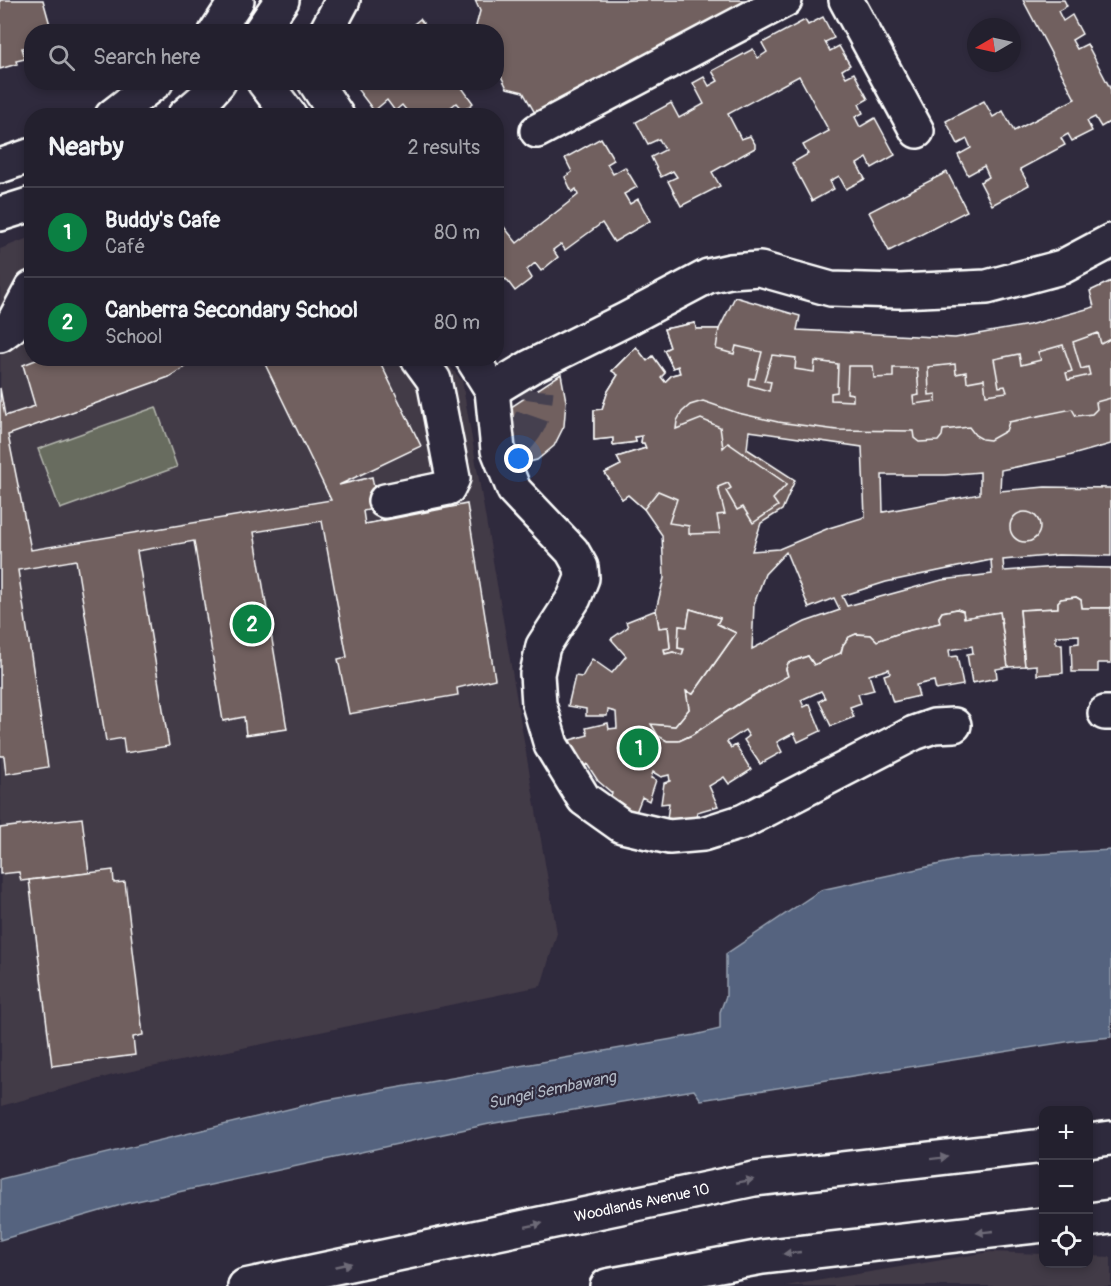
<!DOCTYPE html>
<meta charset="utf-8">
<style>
:root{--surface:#23202e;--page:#2b2836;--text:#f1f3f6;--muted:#a3a3aa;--line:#403e4a;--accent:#0b8043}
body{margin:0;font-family:Pangolin,sans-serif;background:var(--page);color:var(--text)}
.controls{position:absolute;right:18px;bottom:18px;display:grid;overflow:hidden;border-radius:12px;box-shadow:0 3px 9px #0003}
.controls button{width:54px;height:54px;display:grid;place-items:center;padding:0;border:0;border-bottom:2px solid var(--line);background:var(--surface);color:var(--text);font:30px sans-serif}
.compass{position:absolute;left:967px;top:18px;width:54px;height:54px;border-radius:50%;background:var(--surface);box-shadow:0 3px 9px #0003;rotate:261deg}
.you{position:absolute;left:519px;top:459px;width:21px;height:21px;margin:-15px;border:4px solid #fff;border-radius:50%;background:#1a73e8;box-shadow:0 0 0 9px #1a73e833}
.badge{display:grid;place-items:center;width:39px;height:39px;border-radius:50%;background:var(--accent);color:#fff;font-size:20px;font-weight:700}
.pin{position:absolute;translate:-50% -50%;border:3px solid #fff;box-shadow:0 2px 6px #0006}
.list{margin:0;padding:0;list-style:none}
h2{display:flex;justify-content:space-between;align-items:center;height:78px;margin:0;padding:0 24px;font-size:26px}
h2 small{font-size:20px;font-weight:400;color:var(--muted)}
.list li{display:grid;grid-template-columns:39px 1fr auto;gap:18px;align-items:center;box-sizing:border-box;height:90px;padding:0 24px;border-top:2px solid var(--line)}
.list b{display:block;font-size:22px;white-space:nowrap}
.list p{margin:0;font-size:20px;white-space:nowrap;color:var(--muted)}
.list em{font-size:20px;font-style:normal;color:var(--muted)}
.icon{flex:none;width:33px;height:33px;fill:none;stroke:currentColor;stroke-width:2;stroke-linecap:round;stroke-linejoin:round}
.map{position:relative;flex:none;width:1111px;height:1286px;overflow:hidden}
.search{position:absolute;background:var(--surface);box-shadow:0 3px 9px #0003;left:24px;top:24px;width:480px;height:66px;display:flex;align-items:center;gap:15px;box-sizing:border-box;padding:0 21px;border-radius:24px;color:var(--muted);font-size:22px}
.panel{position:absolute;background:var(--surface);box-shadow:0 3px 9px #0003;left:24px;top:108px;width:480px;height:258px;border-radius:24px}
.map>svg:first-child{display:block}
</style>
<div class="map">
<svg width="1111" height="1286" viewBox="0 0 1111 1286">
<rect width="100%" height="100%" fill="#2f2a3d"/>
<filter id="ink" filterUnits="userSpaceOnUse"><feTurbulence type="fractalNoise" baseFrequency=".0167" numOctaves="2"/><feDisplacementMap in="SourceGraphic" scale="12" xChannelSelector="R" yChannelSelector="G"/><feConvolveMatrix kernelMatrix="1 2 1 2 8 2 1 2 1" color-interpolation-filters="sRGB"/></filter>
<g filter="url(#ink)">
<!-- built -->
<g fill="#433a47">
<polygon points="31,237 32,358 444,359 462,381 557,933 541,986 113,1075 1,1106 0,249"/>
<polygon points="990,1252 1043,1254 1044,1264 1088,1264 1089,1256 1111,1257 1111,1286 786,1286"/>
</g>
<!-- green -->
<polygon fill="#676c5e" stroke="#b3b6ae" stroke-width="1.5" points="156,407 177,467 60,509 38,449"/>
<!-- water -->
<polygon fill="#54647f" stroke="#98a2b2" stroke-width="1.5" points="1111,850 1111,1037 1072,1041 701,1100 694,1090 489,1124 128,1203 0,1240 0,1179 322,1101 695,1035 720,1029 720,1012 726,996 726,954 821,890 968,858"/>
<!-- building -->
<g fill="#71615f" stroke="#fff" stroke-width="1.5" fill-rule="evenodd">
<polygon points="0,0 43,0 52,32 32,32 32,57 29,47 22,48 25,59 16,61 17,64 0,69"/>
<polygon points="475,0 751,0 535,113 523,92 507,88 496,66 496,32 479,32 476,26 480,11"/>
<polygon points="1023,0 1064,0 1067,6 1058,11 1063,21 1072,15 1082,34 1072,40 1077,49 1087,44 1111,90 1111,121 1101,127 1095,117 1087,121 1092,131 1072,141 1068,134 1061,138 1065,145 1020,169 1029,185 992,205 980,182 989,177 984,166 968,175 958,155 971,148 967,139 958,144 946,121 984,101 993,117 1003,111 1014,131 1075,99"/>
<polygon points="823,17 834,38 825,42 830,51 839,46 850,65 842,70 846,77 854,73 868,99 859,104 863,113 855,117 860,127 875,118 895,155 872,168 867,158 857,164 865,179 846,189 839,176 830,181 834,189 812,201 792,163 808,154 803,145 829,131 799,76 728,114 741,139 750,136 755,144 755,148 712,172 720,186 681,206 668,181 677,177 673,171 661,177 651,157 665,150 659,139 648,144 636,122 671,103 679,118 704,104 693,83 704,77 709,86 718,81 712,71 753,49 758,58 767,52 762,43 805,20 808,25"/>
<polygon points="420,19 430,32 404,32"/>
<polygon points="352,82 458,82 473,103 463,111 456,103 440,116 411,116 402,105 395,111 387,100 374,111"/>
<polygon points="601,138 614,160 607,164 613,174 625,167 637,187 624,194 630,204 638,199 650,221 614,242 602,223 565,250 561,244 553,250 558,257 541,271 535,263 527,270 532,278 515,291 506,279 500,283 496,278 496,217 517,243 578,195 576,189 572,192 565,177 572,172 565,158"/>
<polygon points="947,172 967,211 889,251 869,212"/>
<path d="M1111 281V444L1065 457 1001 470 1000 491 1045 487 1111 488V556L1058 555 1003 560 1004 571 1057 567 1111 568V608H1082L1081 600 1076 597 1061 599 1058 602V608L1020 610 1025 666 1008 667 1000 612 964 618 963 611 957 609 942 612 939 617 940 623 903 632 877 641 871 635 856 634 849 637 843 645 841 653 814 665 808 656 788 663 786 669 788 676 745 700 692 735 679 741H667L658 736 651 724 675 726 689 709 686 691 693 694 736 633 717 624 720 618 690 609 687 627 679 626 678 648 684 649 682 655 673 652 665 654 664 649 670 648 668 627 659 628 656 610 664 578 662 535 644 509 628 495 622 499 605 473 621 465 617 457 646 448 644 443H641L642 436 635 437 636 442 613 445V438L594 440V410L602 409 608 391 618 375 612 371 636 347 647 361 653 356 665 373 661 377 665 382 672 375 680 373 678 366 673 368 664 350 670 347 664 329 695 323 696 329H719L735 297 800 316 797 330 955 338 1029 325 1094 307 1090 291ZM749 431 862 447 865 517 829 528 779 549 752 551 761 523 782 510 795 480 747 449ZM980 472V494L883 512 882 475H945ZM786 552 809 608 834 598 840 610 805 622 752 649 754 604 765 574ZM991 560 992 574 942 580 847 606 842 596 886 582Z"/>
<polygon points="695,323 696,329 719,329 716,349 734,354 736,346 762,352 755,379 749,378 748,385 769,391 771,382 764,381 772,355 796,358 795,369 814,372 815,361 838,364 837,392 831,393 831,400 853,401 853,394 847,393 848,366 873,366 874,378 893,377 893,368 917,368 919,395 913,396 914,404 936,401 936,394 929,395 928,367 955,364 956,374 966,372 967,382 984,379 986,395 1007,392 1005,386 999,387 994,359 1019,354 1021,365 1041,360 1038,352 1063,345 1072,371 1066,373 1068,380 1090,375 1088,367 1081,369 1073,342 1098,333 1101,344 1110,339 1111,341 1111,398 1096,402 1097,409 1092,414 1076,416 1072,409 1009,422 1006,431 990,440 982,439 975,435 969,427 943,430 942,436 938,441 919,442 914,438 913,431 837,430 778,422 738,413 703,401 690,405 682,412 677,421 676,429 701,419 720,427 723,448 728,443 787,484 773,499 778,506 753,523 743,507 737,510 726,491 731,488 728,483 718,487 725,514 717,515 720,533 689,534 689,526 669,523 677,499 658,491 644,509 628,495 622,499 605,473 621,465 617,457 646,448 644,443 641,443 642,436 635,437 636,442 613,445 613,438 594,440 594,410 602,409 608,391 618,375 612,371 636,347 647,361 653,356 665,373 661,377 665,382 672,375 680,373 678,366 673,368 664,350 670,347 664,329"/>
<polygon points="41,358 199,358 169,377 8,435 31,550 331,500 262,358 378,358 421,446 339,485 372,477 378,508 363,511 365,524 467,504 495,679 457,688 458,695 349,714 338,659 347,657 322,521 254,532 287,729 246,735 244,717 223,721 194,541 137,551 169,746 125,753 123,738 106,741 76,560 18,570 48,767 6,774 4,756 0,756 0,388 5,416 35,406 23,365"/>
<polygon points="561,374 566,401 564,426 554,446 537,460 517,465 508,409"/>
<circle cx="1025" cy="527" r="15"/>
<polygon points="1076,597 1081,600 1082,608 1111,608 1111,663 1098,663 1098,672 1072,672 1071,644 1079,643 1079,635 1056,636 1056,644 1062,644 1063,673 1037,675 1037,665 1025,666 1020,610 1058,608 1058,602 1061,599"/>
<polygon points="690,609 720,618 717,624 736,633 693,694 686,691 689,709 675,726 651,724 658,736 667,741 679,741 692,735 745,700 788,676 786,669 788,663 808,656 814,665 841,653 843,645 849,637 856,634 871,635 877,641 903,632 940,623 939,617 942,612 957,609 963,611 964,618 1000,612 1008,667 996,669 997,678 972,683 967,654 973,653 972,646 949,650 950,657 957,656 963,685 936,690 934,681 916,685 919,696 893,702 884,675 890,673 889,669 869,675 874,690 858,694 861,703 850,707 854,717 831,726 819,701 825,698 821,691 801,700 804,707 810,704 821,731 798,742 794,733 777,742 782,752 760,764 744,740 749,736 745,730 727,742 731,748 736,745 751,770 729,784 724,777 709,786 718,806 697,812 698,819 667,820 669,803 661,804 664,783 670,781 669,775 661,777 653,772 651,778 656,780 649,801 642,797 635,815 609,800 612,793 598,781 587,764 581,769 570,740 588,735 586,728 608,723 609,729 617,728 616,712 608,710 607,716 586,716 586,709 568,706 575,676 582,677 592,659 612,673 626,656 611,639 628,627 626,622 656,610 659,628 668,627 670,648 664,649 665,654 673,652 682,655 684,649 678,648 679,626 687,627"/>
<polygon points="82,818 89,873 21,881 19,872 0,874 0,828"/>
<polygon points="113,870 114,883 125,882 143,1035 133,1037 135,1055 52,1066 29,880"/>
</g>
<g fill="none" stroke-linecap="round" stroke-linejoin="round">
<!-- minor-tunnel -->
<path stroke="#443f50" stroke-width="33" stroke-dasharray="33 16" stroke-linecap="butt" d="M514 443C531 426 535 414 537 390"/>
<defs>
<g id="minor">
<polyline points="846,0 917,131"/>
<polyline points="326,32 343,0"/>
<polyline points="264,82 290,116"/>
<polyline points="315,82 337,116"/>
<polyline points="537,131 785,0"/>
<polyline points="0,335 11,327 32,288"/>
<polyline points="472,358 492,390 498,450 514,490 572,551 581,567 582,578 574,598 543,646 537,674 539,704 551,745 584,799 622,826 669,837 703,834 744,821 914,733 934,726 954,725"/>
<polyline points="492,390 530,367 625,320 708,276 730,271 760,269 831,289 899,291 987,287 1062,267 1111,241"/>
<polyline points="385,501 448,488 453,478 434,380 418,358"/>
<polyline points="1105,713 1111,713"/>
</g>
<g id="major">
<polyline points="216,32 237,0"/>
<polyline points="260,32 282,0"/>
<polyline points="112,116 156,82"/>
<polyline points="184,116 205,98 219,82"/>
<polyline points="0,166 32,155"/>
<polyline points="0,214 32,204"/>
<polyline points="1088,1141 1111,1138"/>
<polyline points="1088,1220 1111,1217"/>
<polyline points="245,1286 754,1179 1044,1146"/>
<polyline points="607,1286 762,1257 1044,1225"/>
</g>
</defs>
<!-- minor casing -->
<use href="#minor" stroke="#fff" stroke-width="38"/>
<!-- major casing -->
<use href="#major" stroke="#fff" stroke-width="38"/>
<!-- minor -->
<use href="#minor" stroke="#2f2a3d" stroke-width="33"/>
<!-- major -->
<use href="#major" stroke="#2f2a3d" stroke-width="33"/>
</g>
<!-- one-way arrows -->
<defs><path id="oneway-solid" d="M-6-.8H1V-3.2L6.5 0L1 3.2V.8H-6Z" transform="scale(1.5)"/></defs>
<g fill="#6d6a77">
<use href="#oneway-solid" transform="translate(939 1158) rotate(-7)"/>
<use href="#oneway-solid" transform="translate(745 1181) rotate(-11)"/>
<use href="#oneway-solid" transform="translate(534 1225) rotate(-12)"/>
<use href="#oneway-solid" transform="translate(985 1232) rotate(174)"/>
<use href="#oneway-solid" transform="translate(792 1253) rotate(174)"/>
<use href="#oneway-solid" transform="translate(343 1265) rotate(-12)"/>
</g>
</g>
<g text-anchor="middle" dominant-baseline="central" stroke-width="4.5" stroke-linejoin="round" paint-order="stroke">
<!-- street labels -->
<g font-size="15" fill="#fff" stroke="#2f2a3d">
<text transform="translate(642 1203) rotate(-12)">Woodlands Avenue 10</text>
</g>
<!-- water labels -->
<g font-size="16" font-style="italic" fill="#b2b9c5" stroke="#2f2a3d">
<text transform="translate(552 1090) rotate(-12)">Sungei Sembawang</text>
</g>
</g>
</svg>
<div class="controls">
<button>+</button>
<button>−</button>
<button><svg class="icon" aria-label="locate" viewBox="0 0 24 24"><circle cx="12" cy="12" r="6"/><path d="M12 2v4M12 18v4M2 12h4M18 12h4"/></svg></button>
</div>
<svg class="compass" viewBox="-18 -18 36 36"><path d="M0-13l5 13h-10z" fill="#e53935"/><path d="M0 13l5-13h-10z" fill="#a3a3aa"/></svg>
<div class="you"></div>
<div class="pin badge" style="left:639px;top:748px">1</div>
<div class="pin badge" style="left:252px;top:624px">2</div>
<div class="search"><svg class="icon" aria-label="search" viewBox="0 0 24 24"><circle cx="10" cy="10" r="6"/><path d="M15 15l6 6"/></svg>Search here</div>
<section class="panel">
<h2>Nearby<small>2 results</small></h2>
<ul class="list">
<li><span class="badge">1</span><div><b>Buddy's Cafe</b><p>Café</p></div><em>80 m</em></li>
<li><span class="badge">2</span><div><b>Canberra Secondary School</b><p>School</p></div><em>80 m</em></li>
</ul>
</section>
</div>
